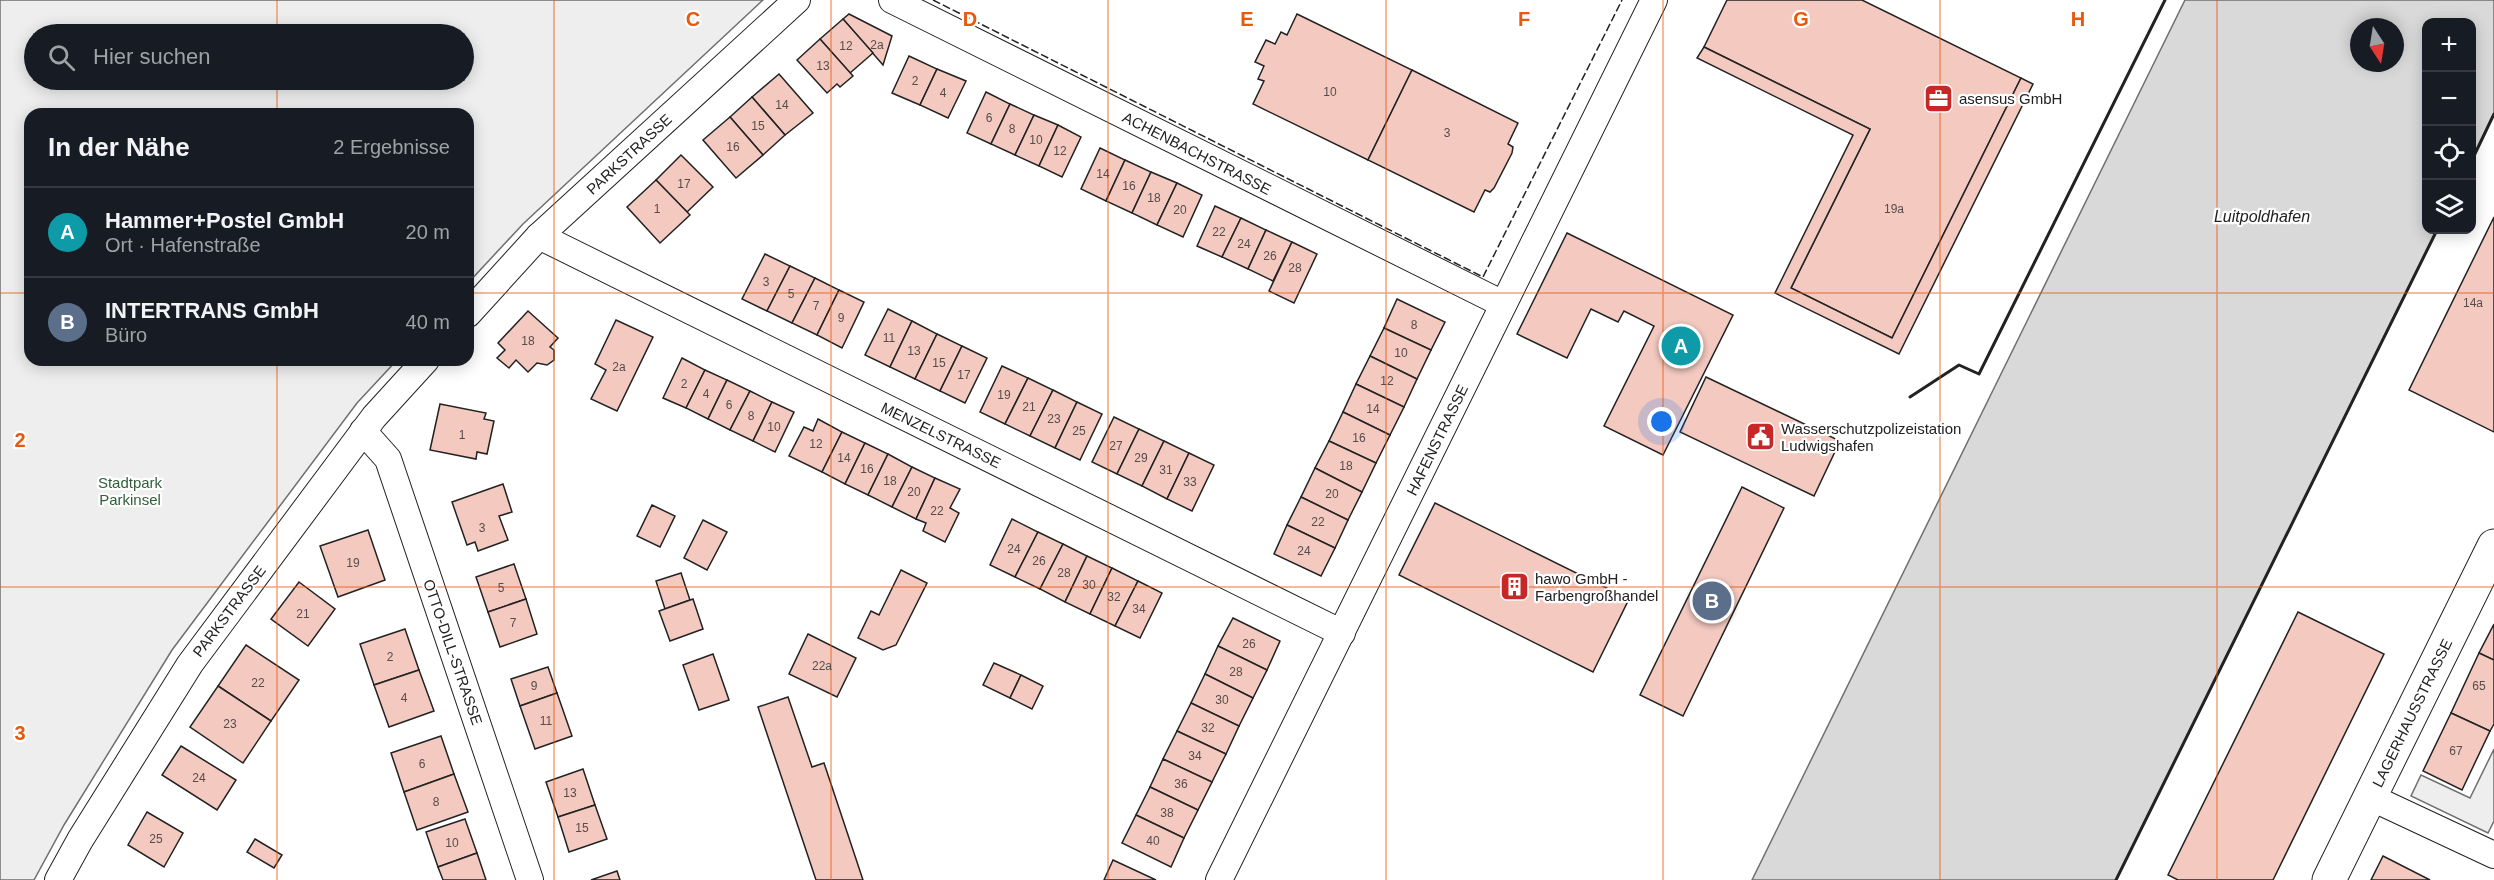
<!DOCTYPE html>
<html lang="de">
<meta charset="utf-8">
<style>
:root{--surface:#171b24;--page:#20242c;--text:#f1f3f6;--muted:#9ea1a6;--line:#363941;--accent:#d93025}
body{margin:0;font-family:Arial,sans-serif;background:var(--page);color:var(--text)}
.controls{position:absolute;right:18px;top:18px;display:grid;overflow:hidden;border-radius:12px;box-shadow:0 3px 15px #0003}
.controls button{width:54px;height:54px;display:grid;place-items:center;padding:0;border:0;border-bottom:2px solid var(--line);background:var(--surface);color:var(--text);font:30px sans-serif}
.compass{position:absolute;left:2350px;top:18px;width:54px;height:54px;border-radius:50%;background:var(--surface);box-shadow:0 3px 15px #0003;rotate:168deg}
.you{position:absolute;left:1662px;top:422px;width:21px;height:21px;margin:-15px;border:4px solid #fff;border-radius:50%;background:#1a73e8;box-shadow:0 0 0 9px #1a73e833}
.badge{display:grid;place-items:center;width:39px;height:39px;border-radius:50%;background:var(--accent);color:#fff;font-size:20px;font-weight:700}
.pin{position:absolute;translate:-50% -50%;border:3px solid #fff;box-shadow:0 2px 6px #0006}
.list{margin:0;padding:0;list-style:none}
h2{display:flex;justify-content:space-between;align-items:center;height:78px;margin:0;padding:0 24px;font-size:26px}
h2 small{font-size:20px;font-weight:400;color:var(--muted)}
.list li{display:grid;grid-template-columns:39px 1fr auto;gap:18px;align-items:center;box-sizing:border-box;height:90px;padding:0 24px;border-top:2px solid var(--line)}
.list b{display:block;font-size:22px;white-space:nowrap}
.list p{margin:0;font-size:20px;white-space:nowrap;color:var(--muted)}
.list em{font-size:20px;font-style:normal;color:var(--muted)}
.icon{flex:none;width:33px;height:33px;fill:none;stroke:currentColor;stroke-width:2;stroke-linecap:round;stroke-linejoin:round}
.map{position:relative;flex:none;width:2494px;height:880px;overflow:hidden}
.search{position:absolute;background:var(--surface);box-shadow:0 3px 15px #0003;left:24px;top:24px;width:450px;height:66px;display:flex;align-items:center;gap:15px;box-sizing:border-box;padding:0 21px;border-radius:33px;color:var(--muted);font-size:22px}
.panel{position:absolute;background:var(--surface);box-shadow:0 3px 15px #0003;left:24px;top:108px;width:450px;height:258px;border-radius:18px}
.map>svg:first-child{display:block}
</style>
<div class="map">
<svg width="2494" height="880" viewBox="0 0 2494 880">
<rect width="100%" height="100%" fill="#fff"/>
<!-- green -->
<g fill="#eee" stroke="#6f6f6f" stroke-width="1.5" fill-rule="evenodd">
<path d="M0 0H763L523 224 468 283V114H30V360H397L357 403 172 650 64 825 34 880H0ZM34 34H464V80H34Z"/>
<polygon points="2494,749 2494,821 2488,833 2411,796 2421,775 2470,798"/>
</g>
<!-- water -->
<path fill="#d9d9d9" stroke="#6f6f6f" stroke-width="1.5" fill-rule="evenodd" d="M2185 0H2494V114L2472 160V22H2426V230H2437L2116 880H1752ZM2359 27H2395V63H2359Z"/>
<!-- building -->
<g fill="#f3c9c0" stroke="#222" stroke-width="1.5">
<polygon points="1727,0 1862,0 2021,78 1892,338 1791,288 1870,129 1704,47"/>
<polygon points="849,14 892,36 883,65 843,19"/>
<polygon points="1297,14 1412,70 1368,160 1253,104 1264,81 1258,79 1264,66 1255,62 1266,40 1275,44 1281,32 1287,35"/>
<polygon points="843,19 873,53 850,73 820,39"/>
<polygon points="820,39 853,76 840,87 837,84 827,93 797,60"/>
<polygon points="1704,47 1870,129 1791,288 1892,338 2021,78 2033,84 1899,354 1775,293 1853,135 1697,58"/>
<polygon points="909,56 937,69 920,105 892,93"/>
<polygon points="937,69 966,81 948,118 920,105"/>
<polygon points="1412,70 1518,123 1508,144 1513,147 1512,153 1494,188 1490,192 1485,190 1474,212 1368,160"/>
<polygon points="779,74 813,113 785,135 752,97"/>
<polygon points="986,92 1010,104 991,144 967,133"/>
<polygon points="752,97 785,135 763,155 730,117"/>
<polygon points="1010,104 1034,115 1015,155 991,144"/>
<polygon points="1034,115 1058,125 1039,166 1015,155"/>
<polygon points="730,117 763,155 736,178 703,140"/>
<polygon points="1058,125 1081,137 1062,177 1039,166"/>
<polygon points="1100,148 1125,160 1106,201 1081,189"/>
<polygon points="681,155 713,187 687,212 656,180"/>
<polygon points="1125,160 1151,172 1132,213 1106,201"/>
<polygon points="1151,172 1177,183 1157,225 1132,213"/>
<polygon points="656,180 690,215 660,243 627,207"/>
<polygon points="1177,183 1202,195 1183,237 1157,225"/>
<polygon points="1215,206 1241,218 1222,257 1197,246"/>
<polygon points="2494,217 2494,432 2409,390"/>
<polygon points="1241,218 1266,230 1248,269 1222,257"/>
<polygon points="1266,230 1292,242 1273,281 1248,269"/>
<polygon points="1567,233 1733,315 1663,455 1604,426 1654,326 1624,311 1618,322 1591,309 1567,358 1517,334"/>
<polygon points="1292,242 1317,254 1294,303 1269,291"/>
<polygon points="765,254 790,266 767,311 742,299"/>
<polygon points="790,266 815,278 792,323 767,311"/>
<polygon points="815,278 839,290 817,335 792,323"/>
<polygon points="839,290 864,302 842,348 817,335"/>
<polygon points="1397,299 1445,322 1431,350 1384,328"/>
<polygon points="888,309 912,321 890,367 865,355"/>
<polygon points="528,311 558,338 550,347 554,350 554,360 547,365 537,363 528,372 516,360 509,368 497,358 505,350 498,343"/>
<polygon points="616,320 653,337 617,411 591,399 606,370 595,364"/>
<polygon points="912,321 937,334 915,379 890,367"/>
<polygon points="1384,328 1431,350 1417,379 1370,356"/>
<polygon points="937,334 962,346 940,391 915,379"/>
<polygon points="962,346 987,358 965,403 940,391"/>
<polygon points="1370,356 1417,379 1404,407 1356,384"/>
<polygon points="682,358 705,370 686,408 663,398"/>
<polygon points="1002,366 1028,378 1005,424 980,412"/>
<polygon points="705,370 727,380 708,419 686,408"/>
<polygon points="1706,377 1840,441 1814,496 1680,432"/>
<polygon points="1028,378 1053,390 1030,436 1005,424"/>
<polygon points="727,380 750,391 730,430 708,419"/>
<polygon points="1356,384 1404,407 1390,435 1343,412"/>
<polygon points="1053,390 1077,402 1055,448 1030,436"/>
<polygon points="750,391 772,402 753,441 730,430"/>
<polygon points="772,402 794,412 775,452 753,441"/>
<polygon points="1077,402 1102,414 1080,460 1055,448"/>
<polygon points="440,404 486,413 484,419 494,421 487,454 477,452 476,459 430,450"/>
<polygon points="1343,412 1390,435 1376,463 1329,441"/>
<polygon points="1114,417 1139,429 1117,474 1092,462"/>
<polygon points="818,419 842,432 822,472 789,456 804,427 813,431"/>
<polygon points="1139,429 1164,441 1142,486 1117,474"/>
<polygon points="842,432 865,443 845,484 822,472"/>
<polygon points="1164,441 1189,453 1167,499 1142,486"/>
<polygon points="1329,441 1376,463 1362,492 1315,468"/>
<polygon points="865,443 888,454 868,495 845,484"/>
<polygon points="1189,453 1214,465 1192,511 1167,499"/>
<polygon points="888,454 912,467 892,507 868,495"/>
<polygon points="912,467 935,478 916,519 892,507"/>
<polygon points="1315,468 1362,492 1348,520 1301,497"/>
<polygon points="935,478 960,489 950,508 959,513 945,542 923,531 926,523 916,519"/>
<polygon points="503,484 512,512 499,516 508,540 478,551 475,542 467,545 452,502"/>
<polygon points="1742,487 1784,508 1683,716 1640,695"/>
<polygon points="1301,497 1348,520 1335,548 1287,525"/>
<polygon points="1435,503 1629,599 1593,672 1399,575"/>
<polygon points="652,505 675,516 660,547 637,536"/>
<polygon points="1012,519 1038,532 1015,577 990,565"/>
<polygon points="703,520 727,532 707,570 684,558"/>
<polygon points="1287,525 1335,548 1321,576 1274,554"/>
<polygon points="368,530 385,580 338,597 320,546"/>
<polygon points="1038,532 1063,544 1040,589 1015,577"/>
<polygon points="1063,544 1087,556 1065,602 1040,589"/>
<polygon points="1087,556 1112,568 1090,614 1065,602"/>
<polygon points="514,564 526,599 488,612 476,577"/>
<polygon points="1112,568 1138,581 1115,626 1090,614"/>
<polygon points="901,570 927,583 896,645 883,650 858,638 871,611 879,615"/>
<polygon points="681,573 690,600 665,609 656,581"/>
<polygon points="1138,581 1162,593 1140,638 1115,626"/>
<polygon points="299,582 335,609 308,646 271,619"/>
<polygon points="526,599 537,634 500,647 488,612"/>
<polygon points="693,599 703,629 670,641 659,611"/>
<polygon points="2298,612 2384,654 2273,880 2178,880 2168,875"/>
<polygon points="1233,618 1280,641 1267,670 1218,646"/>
<polygon points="2494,624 2494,660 2479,653"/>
<polygon points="405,629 419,670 374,685 360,644"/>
<polygon points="808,634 856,658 837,697 789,674"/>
<polygon points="246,645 299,680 271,721 218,686"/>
<polygon points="1218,646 1267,670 1253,698 1205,674"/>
<polygon points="2479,653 2494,660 2494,724 2490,731 2451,713"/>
<polygon points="713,654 729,700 699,710 683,665"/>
<polygon points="994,663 1021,675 1010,698 983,685"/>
<polygon points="548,667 557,693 520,706 511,679"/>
<polygon points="419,670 434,711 389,727 374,685"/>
<polygon points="1205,674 1253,698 1239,726 1191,703"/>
<polygon points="1021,675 1043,686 1032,709 1010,698"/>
<polygon points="218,686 271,721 243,763 190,727"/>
<polygon points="557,693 572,736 535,749 520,706"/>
<polygon points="788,697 812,767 824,763 863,880 816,880 758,707"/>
<polygon points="1191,703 1239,726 1226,754 1177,731"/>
<polygon points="2451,713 2490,731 2462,790 2423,771"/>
<polygon points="1177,731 1226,754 1212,782 1163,759"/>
<polygon points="441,736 454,774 404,792 391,753"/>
<polygon points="181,746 236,780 217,810 162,775"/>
<polygon points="1163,759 1212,782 1198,810 1150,787"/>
<polygon points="583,769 595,805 558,817 546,782"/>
<polygon points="454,774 468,812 417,830 404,792"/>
<polygon points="1150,787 1198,810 1184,838 1136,815"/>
<polygon points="595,805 607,839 569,852 558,817"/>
<polygon points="147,812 183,833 164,867 128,845"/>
<polygon points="1136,815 1184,838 1171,867 1122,843"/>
<polygon points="465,819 477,853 438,867 426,832"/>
<polygon points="255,839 282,855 274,868 247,852"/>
<polygon points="477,853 486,880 443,880 438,867"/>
<polygon points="2383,856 2430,880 2371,880"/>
<polygon points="1113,860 1156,880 1104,880"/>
<polygon points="617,871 620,880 591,880"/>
</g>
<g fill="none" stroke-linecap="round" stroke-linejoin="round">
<defs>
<g id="minor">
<polyline points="892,0 1503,304"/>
<polyline points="539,236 1342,633"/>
<polyline points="468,314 539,236 797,0"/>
<polyline points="363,431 388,459 530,880"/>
<polyline points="2370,797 2494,855"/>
<polyline points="58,880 80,840 190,664 374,417 426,360"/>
<polyline points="1219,880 1654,0"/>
</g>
<polyline id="tertiary" points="2329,880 2494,546"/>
</defs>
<!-- minor casing -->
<use href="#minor" stroke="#222" stroke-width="28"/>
<!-- tertiary casing -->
<use href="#tertiary" stroke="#222" stroke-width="35"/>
<!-- minor -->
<use href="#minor" stroke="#fff" stroke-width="26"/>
<!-- tertiary -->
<use href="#tertiary" stroke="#fff" stroke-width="33"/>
<!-- fence -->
<polyline stroke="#222" stroke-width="1.5" stroke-dasharray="8 3" stroke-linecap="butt" points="933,0 1483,277 1622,0"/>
<!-- wall -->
<g stroke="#222" stroke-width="3">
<polyline points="2472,160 2494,114"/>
<polyline points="1910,397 1959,365 1979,374 2165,0"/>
<polyline points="2116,880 2437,230"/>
</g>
</g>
<!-- grid -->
<path fill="none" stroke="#e8590c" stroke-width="1.5" stroke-opacity="0.55" d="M277 0V34M554 0V880M831 0V880M1108 0V880M1386 0V880M1663 0V880M1940 0V880M2217 0V880M277 80V114M0 293H30M468 293H2494M277 360V880M0 587H2494"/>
<!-- icons -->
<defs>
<symbol id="office-square" viewBox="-11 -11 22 22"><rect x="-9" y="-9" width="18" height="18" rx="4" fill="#c62828" stroke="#fff"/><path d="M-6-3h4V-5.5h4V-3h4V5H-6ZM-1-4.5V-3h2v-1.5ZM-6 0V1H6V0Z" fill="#fff"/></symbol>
<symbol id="civic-square" viewBox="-11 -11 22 22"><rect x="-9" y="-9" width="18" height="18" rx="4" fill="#c62828" stroke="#fff"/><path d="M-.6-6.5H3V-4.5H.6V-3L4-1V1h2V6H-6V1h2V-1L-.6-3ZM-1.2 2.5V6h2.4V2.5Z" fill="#fff"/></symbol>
<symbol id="building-square" viewBox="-11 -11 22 22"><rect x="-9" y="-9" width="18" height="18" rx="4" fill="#c62828" stroke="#fff"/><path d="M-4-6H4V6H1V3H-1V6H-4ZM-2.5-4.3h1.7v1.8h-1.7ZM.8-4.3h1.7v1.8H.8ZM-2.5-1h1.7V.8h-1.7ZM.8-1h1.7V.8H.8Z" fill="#fff"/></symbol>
</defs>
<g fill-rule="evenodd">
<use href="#office-square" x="1922" y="82" width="33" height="33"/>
<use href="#civic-square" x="1744" y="420" width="33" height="33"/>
<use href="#building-square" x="1498" y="570" width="33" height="33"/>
</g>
<g text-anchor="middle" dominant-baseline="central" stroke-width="4.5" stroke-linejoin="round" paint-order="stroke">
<!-- number labels -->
<g font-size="12" fill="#564c4a">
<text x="877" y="45">2a</text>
<text x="846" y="46">12</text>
<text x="823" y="66">13</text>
<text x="915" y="81">2</text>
<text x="1330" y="92">10</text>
<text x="943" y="93">4</text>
<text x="782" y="105">14</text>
<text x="989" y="118">6</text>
<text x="758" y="126">15</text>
<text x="1012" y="129">8</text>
<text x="1447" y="133">3</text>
<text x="1036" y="140">10</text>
<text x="733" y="147">16</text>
<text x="1060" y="151">12</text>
<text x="1103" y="174">14</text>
<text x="684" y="184">17</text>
<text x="1129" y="186">16</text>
<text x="1154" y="198">18</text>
<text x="657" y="209">1</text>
<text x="1894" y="209">19a</text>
<text x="1180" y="210">20</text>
<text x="1219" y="232">22</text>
<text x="1244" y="244">24</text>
<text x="1270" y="256">26</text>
<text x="1295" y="268">28</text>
<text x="766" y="282">3</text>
<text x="791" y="294">5</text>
<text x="2473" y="303">14a</text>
<text x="816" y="306">7</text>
<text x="841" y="318">9</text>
<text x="1414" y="325">8</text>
<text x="889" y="338">11</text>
<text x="528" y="341">18</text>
<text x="914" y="351">13</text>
<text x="1401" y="353">10</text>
<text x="939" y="363">15</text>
<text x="619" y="367">2a</text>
<text x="964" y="375">17</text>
<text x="1387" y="381">12</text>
<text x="684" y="384">2</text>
<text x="706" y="394">4</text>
<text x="1004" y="395">19</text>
<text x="729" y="405">6</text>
<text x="1029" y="407">21</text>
<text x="1373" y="409">14</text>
<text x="751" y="416">8</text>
<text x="1054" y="419">23</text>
<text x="774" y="427">10</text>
<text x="1079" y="431">25</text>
<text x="462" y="435">1</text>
<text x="1359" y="438">16</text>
<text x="816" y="444">12</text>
<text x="1116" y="446">27</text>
<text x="844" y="458">14</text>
<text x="1141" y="458">29</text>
<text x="1346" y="466">18</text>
<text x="867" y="469">16</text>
<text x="1166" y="470">31</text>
<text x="890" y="481">18</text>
<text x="1190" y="482">33</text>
<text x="914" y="492">20</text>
<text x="1332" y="494">20</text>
<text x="937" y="511">22</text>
<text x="1318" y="522">22</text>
<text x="482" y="528">3</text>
<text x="1014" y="549">24</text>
<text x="1304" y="551">24</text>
<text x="1039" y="561">26</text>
<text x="353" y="563">19</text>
<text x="1064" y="573">28</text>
<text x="1089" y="585">30</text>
<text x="501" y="588">5</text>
<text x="1114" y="597">32</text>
<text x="1139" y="609">34</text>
<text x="303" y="614">21</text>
<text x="513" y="623">7</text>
<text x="1249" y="644">26</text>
<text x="390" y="657">2</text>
<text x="822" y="666">22a</text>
<text x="1236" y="672">28</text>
<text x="258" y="683">22</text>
<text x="534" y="686">9</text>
<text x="2479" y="686">65</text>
<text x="404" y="698">4</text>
<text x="1222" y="700">30</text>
<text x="546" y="721">11</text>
<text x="230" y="724">23</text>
<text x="1208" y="728">32</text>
<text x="2456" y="751">67</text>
<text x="1195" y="756">34</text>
<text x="422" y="764">6</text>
<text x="199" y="778">24</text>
<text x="1181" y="784">36</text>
<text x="570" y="793">13</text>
<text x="436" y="802">8</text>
<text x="1167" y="813">38</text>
<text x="582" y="828">15</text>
<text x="156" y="839">25</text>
<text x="1153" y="841">40</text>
<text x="452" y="843">10</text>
</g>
<!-- poi labels -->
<g font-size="15" fill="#222" stroke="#fff" text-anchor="start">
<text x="1959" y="98">asensus GmbH</text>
<text x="1781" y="428">Wasserschutzpolizeistation<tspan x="1781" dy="17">Ludwigshafen</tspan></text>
<text x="1535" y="578">hawo GmbH -<tspan x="1535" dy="17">Farbengroßhandel</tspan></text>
</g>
<!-- street labels -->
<g font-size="15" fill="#222" stroke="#fff">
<text transform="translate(1197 153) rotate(27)">ACHENBACHSTRASSE</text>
<text transform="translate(629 154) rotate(-43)">PARKSTRASSE</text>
<text transform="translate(941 435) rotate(26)">MENZELSTRASSE</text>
<text transform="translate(1437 440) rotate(-64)">HAFENSTRASSE</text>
<text transform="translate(229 611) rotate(-53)">PARKSTRASSE</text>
<text transform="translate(453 652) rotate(71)">OTTO-DILL-STRASSE</text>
<text transform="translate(2412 713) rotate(-64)">LAGERHAUSSTRASSE</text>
</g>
<!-- park labels -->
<g font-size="15" fill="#2f5e38" stroke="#fff">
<text x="130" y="482">Stadtpark<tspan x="130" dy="17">Parkinsel</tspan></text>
</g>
<!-- water labels -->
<g font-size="16" font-style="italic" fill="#222" stroke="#fff">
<text x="2262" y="216">Luitpoldhafen</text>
</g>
</g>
<g font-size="20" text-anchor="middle" font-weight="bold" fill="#e8590c" stroke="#fff" stroke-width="4.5" stroke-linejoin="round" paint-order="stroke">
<text x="693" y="26">C</text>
<text x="970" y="26">D</text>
<text x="1247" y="26">E</text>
<text x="1524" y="26">F</text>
<text x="1801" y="26">G</text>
<text x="2078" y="26">H</text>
<text x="20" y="447">2</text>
<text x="20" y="740">3</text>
</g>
</svg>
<div class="controls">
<button>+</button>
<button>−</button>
<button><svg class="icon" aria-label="locate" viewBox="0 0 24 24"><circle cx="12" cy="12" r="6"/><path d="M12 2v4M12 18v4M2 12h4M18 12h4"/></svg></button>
<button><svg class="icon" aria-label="layers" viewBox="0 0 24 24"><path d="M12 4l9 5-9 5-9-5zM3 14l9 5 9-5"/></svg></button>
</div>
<svg class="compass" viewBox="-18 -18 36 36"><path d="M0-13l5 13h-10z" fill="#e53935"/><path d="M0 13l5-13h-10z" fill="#9ea1a6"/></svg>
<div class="you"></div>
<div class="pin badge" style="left:1681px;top:346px;background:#0f9aa8">A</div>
<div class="pin badge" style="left:1712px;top:601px;background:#5c6f8a">B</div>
<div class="search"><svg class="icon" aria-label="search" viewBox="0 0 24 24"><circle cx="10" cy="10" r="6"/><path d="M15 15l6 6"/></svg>Hier suchen</div>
<section class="panel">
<h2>In der Nähe<small>2 Ergebnisse</small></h2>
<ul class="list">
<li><span class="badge" style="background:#0f9aa8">A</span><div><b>Hammer+Postel GmbH</b><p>Ort · Hafenstraße</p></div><em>20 m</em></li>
<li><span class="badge" style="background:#5c6f8a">B</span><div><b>INTERTRANS GmbH</b><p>Büro</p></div><em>40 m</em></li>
</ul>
</section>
</div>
